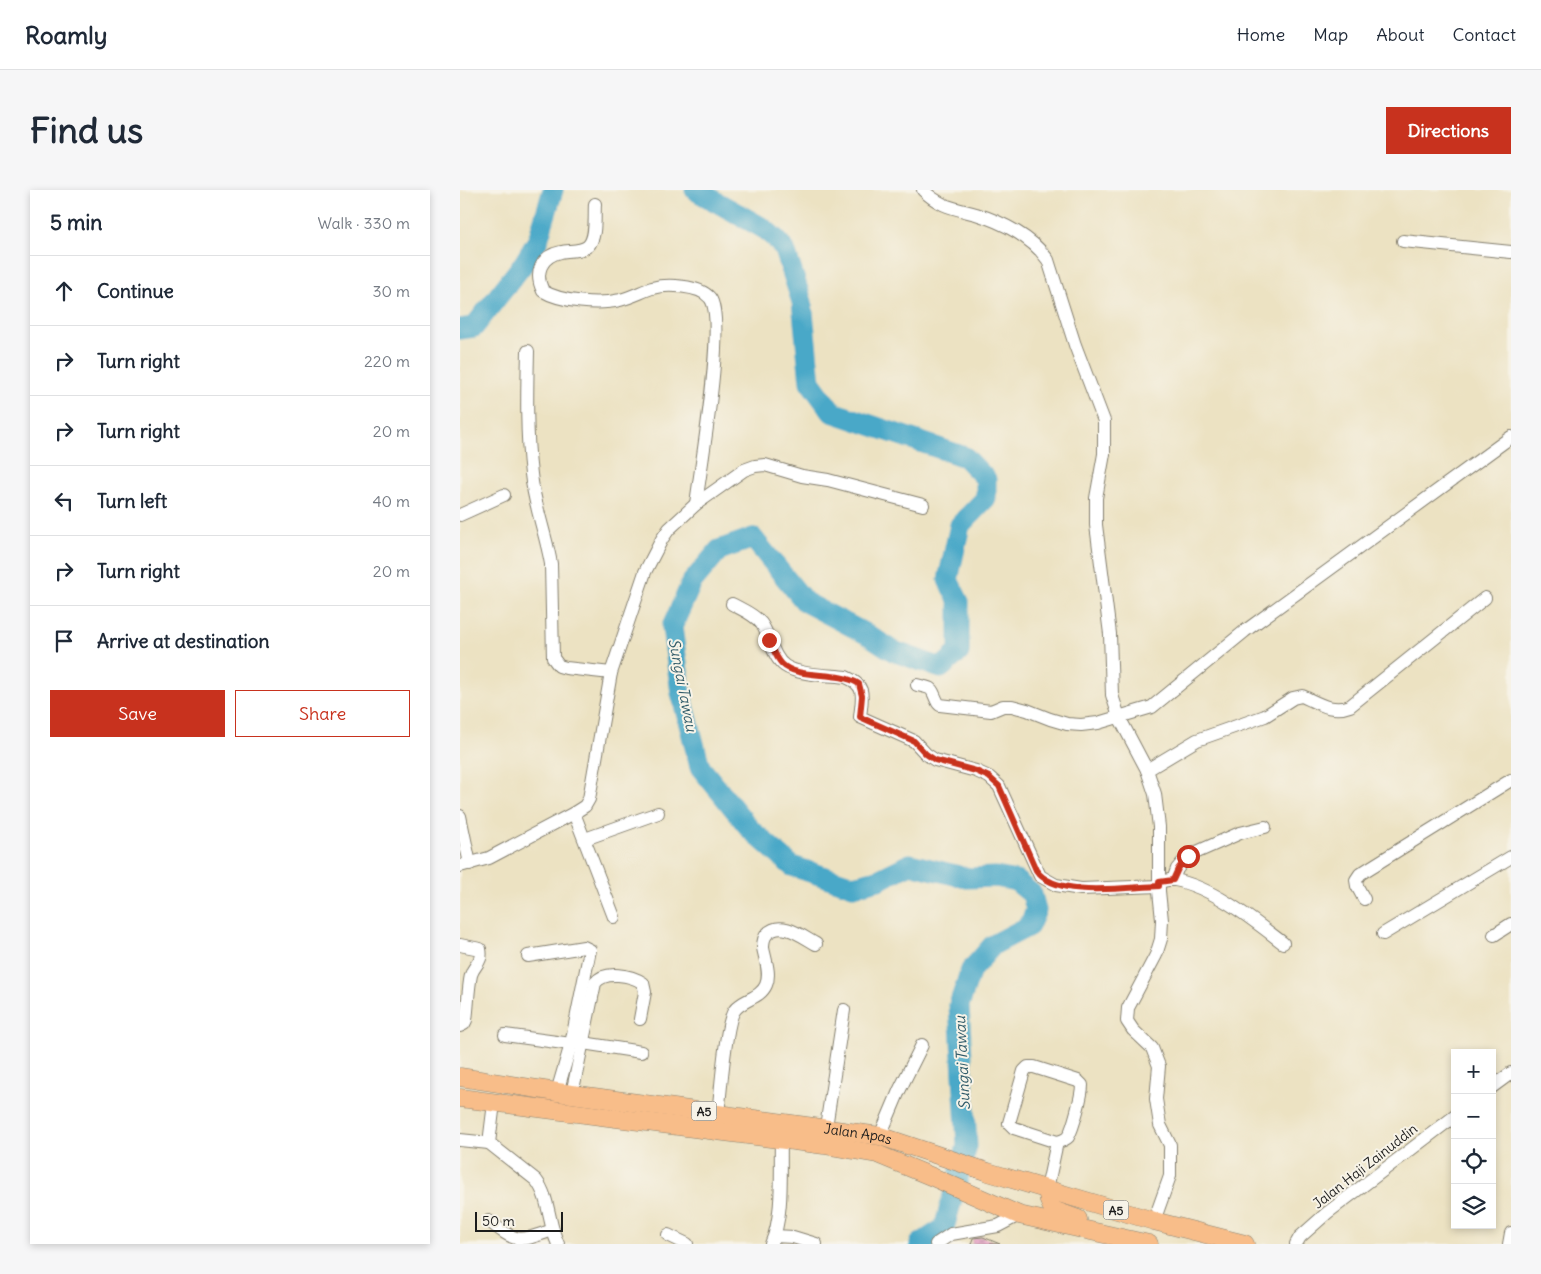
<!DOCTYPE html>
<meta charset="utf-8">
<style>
:root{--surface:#fff;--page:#f6f6f7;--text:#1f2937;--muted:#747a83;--line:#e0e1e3;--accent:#c8321e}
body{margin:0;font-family:Delius,sans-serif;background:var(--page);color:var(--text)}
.controls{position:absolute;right:15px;bottom:15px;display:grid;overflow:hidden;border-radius:0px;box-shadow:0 2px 8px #0003}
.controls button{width:45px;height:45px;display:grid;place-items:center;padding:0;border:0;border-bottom:1px solid var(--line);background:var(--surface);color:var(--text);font:25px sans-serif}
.scale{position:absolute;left:15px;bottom:12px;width:88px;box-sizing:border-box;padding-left:5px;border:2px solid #1c1c1c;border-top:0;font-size:14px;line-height:18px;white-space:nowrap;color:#1c1c1c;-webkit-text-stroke:4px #f7f3e8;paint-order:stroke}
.stop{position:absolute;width:15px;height:15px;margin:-11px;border:4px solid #c8321e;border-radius:50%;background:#fff}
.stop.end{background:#c8321e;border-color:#fff;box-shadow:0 1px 5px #0008}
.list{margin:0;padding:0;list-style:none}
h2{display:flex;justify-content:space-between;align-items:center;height:65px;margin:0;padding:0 20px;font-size:21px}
h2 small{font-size:16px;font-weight:400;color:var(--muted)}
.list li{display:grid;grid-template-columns:32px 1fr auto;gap:15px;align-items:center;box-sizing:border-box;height:70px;padding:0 20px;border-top:1px solid var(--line)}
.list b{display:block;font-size:19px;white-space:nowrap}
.list em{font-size:16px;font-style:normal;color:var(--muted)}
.actions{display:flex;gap:10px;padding:15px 20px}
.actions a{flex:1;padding:11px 0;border:1px solid var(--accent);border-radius:0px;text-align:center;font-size:18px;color:var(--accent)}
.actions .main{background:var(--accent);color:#fff}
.icon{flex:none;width:28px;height:28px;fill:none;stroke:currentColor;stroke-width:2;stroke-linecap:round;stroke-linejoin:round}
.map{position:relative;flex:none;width:1051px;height:1054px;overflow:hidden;border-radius:0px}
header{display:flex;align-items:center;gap:30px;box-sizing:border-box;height:70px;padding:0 25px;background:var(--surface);border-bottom:1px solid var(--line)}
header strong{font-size:24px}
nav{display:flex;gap:28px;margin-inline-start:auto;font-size:18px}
.intro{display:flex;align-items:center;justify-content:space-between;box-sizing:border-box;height:120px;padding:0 30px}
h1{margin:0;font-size:35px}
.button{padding:12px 22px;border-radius:0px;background:var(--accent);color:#fff;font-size:18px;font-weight:700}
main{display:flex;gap:30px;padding:0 30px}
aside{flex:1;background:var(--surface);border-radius:0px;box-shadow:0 2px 8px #0003}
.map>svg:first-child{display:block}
</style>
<header>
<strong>Roamly</strong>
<nav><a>Home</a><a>Map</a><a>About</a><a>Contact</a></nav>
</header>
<div class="intro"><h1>Find us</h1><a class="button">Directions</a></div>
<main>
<aside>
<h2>5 min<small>Walk · 330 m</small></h2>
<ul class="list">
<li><svg class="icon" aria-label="ahead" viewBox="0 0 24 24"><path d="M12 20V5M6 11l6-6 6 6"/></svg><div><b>Continue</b></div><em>30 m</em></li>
<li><svg class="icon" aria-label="right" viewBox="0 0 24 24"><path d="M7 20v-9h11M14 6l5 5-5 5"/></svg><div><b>Turn right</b></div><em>220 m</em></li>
<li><svg class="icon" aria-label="right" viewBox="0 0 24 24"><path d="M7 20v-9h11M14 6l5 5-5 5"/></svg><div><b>Turn right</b></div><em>20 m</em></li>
<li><svg class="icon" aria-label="left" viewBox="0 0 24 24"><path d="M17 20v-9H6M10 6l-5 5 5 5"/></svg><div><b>Turn left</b></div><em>40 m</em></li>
<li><svg class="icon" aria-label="right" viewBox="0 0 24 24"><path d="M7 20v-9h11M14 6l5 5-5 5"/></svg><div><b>Turn right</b></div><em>20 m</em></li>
<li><svg class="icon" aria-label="arrive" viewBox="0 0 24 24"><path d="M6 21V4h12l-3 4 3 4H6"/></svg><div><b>Arrive at destination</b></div></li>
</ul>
<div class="actions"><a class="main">Save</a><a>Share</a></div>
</aside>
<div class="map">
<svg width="1051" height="1054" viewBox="0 0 1051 1054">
<defs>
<pattern id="building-cross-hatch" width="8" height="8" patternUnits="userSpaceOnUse" patternTransform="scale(1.25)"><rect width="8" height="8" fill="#e6a7c7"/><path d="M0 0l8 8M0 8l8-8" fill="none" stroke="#c58faa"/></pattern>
</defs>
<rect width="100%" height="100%" fill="#f7f3e8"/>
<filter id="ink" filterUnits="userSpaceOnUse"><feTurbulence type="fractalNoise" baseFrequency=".02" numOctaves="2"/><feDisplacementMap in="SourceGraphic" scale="10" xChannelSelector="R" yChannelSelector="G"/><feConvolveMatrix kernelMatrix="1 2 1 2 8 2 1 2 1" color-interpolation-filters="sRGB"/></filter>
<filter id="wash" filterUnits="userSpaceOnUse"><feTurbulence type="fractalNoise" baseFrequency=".0096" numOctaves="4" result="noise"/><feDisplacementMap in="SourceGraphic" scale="20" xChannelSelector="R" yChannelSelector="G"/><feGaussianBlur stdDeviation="1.12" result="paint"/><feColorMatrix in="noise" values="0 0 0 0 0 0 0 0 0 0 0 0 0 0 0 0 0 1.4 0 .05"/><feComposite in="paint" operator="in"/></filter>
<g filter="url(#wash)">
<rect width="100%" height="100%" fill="#ece2c2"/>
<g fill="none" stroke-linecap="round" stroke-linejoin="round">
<!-- river -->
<g stroke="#49a8c8" stroke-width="21">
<polyline points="235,0 303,38 316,49 325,60 342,112 350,192 372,222 505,267 526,289 526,308 500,335 488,390 499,412 499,462 481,478 433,461 410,446 345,412 293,348 259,360 232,392 212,437 221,503 240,577 291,640 332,676 393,696 418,690 450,674 507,688 536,687 556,691 572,704 576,720 569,736 533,755 511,780 499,815 507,956 484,1038 460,1054"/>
<polyline points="0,139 14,137 64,73 78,50 93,0"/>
</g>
</g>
<g id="blocks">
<!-- building -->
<polygon fill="url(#building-cross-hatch)" points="523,1047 540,1054 511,1054 513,1048"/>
</g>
</g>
<g filter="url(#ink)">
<use href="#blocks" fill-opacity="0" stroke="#847f6f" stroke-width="1"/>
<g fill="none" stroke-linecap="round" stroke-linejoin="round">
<defs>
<g id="minor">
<path d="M463 0C480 17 494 18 516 24 542 32 572 47 588 70L615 155 644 231V264L636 308V335L650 444 652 505 659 527 687 580 695 604 699 637V701L702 730 701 749 696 765 668 818 667 831 673 840 692 858 699 876 696 909 700 935 710 955V986L694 1031"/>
<path d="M135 14C134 26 137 47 128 56 121 62 109 60 101 62 81 66 74 83 83 101 101 112 139 115 160 110 171 107 181 102 192 98 206 94 240 95 250 108 267 129 240 281 236 314"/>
<polyline points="943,51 1051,62"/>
<path d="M68 161C67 201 66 244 71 284 74 315 86 344 91 374L93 468 99 476 106 478 151 483"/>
<polyline points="0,325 44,305"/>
<path d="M272 414C281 419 294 424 301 433 310 445 312 467 325 476 338 485 369 485 386 487 407 496 402 507 400 527L454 551 466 564 475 570 516 581 529 587 539 596 580 686 596 695 621 699 699 696"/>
<path d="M457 495C476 499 470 498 478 513L480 515 531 521 543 516H552L567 520 590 529 607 534 621 535 638 533 692 517 785 441 1051 247"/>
<path d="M687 580 737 550 805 526 833 508 842 506C858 513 872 523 890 516L1025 408"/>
<polyline points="114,623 154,727"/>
<polyline points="0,626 10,674"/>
<polyline points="125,649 198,623"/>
<polyline points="0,676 29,668 114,623 125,616 129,609 151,483 185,382 202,349 209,339 236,314 284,280 295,276 305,275 342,286 368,290 463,315"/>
<polyline points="713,690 717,679 728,666 780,643 805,637"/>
<path d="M699 692C704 691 710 689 715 690 754 698 793 730 823 753"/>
<polyline points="904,709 897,696 896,690 900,684 1051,590"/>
<polyline points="923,744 1051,667"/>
<polyline points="1034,745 1051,734"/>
<path d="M0 755 20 759C23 773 14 774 11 785 8 799 8 816 6 830L4 834 0 836"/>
<polyline points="68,766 124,757 130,760 111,854 97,902"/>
<polyline points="45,845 111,854"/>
<polyline points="123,853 181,862"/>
<path d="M568 877H574L618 891 622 895C622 905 613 939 608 947 605 950 602 951 597 952L554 938 549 933 564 881Z"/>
<polyline points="1032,897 1051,883"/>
<path d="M112 904 135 793C145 780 171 785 183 793L185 802 180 829"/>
<path d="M34 913 29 953 76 990C90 1008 88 1034 98 1054"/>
<path d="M258 923C261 902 265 835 274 821 282 809 300 809 306 795 311 784 305 769 303 758 303 753 304 747 307 744 321 729 343 747 356 754"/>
<polyline points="366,937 384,820"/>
<polyline points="420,946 439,901 462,855"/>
<polyline points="0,950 29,953"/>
<polyline points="587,999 597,952"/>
<path d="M29 1031C58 1054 58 1052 93 1040"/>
<polyline points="208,1045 227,1054"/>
<polyline points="315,1046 333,1047 356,1054"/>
<path d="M311 1054C324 1026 320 981 321 950"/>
<polyline points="476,1054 491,1044 538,1036 559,1025"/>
<polyline points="836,1054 840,1047 867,1023 995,926"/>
<polyline points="1049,1054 1051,1043"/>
</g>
<g id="highway">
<path id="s1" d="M0 887 97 902 420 946 528 982 694 1031 785 1054"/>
<polyline points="0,908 364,955 417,964 475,988 559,1025 689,1054"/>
<polyline points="587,999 589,1011 593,1020 618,1029"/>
</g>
</defs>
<!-- minor casing -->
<use href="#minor" stroke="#847f6f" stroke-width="14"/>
<!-- highway casing -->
<use href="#highway" stroke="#847f6f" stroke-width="19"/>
<!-- minor -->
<use href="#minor" stroke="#fff" stroke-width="12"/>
<!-- highway -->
<use href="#highway" stroke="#f8bd89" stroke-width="18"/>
</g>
</g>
<g fill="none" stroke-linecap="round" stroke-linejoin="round" filter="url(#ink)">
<!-- route -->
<path stroke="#c8321e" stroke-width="6" d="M309 450C313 458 316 468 322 474 338 490 378 480 399 494L402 506 400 527 454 551 466 564 475 570 516 581 529 587 539 596 576 680C595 709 667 697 699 696V692L713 690 718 679 728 666"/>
</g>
<g text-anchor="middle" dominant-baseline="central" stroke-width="4" stroke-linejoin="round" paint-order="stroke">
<!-- shield labels -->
<g fill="#f7f3e8" stroke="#5e5c59" stroke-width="1">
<rect x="231.5" y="911.5" width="25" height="19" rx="4"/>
<rect x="643.5" y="1010.5" width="25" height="19" rx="4"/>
</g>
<g font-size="12" font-weight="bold" fill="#1c1c1c">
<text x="244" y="921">A5</text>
<text x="656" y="1020">A5</text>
</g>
<!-- street labels -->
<g font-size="14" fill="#1c1c1c" stroke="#f7f3e8">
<text stroke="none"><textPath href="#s1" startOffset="402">Jalan Apas</textPath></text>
<text transform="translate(905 976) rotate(-38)">Jalan Haji Zainuddin</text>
</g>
<!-- water labels -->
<g font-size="15" font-style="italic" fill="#305b69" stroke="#f7f3e8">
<text transform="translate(223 495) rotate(79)">Sungai Tawau</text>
<text transform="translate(502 873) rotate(-93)">Sungai Tawau</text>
</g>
</g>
</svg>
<div class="controls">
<button>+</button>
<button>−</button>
<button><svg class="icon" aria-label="locate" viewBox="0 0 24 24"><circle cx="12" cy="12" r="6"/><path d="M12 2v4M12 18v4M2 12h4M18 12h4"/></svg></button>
<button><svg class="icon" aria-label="layers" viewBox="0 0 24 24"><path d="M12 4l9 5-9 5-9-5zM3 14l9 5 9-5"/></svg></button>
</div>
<div class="scale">50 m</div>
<div class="stop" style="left:728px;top:666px"></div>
<div class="stop end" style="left:309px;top:450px"></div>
</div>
</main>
